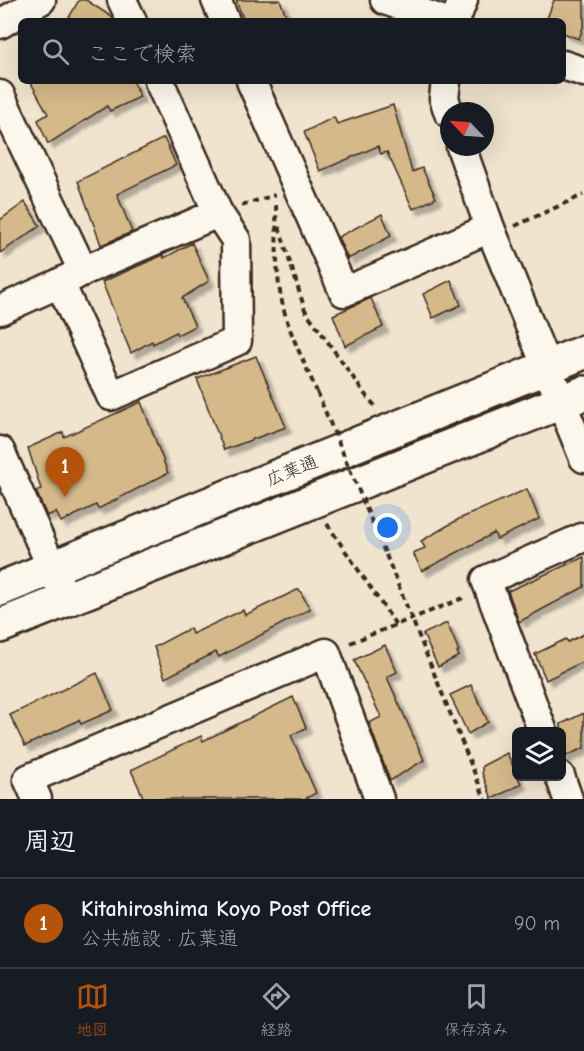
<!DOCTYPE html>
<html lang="ja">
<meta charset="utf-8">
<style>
:root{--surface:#171b24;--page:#20242c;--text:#f1f3f6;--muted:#9ea1a6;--line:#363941;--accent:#b45309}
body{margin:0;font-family:"Comic Neue","Klee One",sans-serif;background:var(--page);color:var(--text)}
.controls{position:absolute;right:18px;bottom:18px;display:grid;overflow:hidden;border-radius:9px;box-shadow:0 6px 24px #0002}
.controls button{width:54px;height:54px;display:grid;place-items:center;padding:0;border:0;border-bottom:2px solid var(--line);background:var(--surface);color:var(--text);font:30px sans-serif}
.compass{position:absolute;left:440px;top:102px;width:54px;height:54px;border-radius:50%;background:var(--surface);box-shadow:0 6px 24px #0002;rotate:295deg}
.you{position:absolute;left:388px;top:528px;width:21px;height:21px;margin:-15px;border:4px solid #fff;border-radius:50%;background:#1a73e8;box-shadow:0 0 0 9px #1a73e833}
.badge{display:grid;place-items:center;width:39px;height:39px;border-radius:50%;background:var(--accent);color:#fff;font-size:20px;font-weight:700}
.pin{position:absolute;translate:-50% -50px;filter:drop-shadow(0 2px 3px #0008)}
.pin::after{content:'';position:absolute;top:32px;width:21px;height:18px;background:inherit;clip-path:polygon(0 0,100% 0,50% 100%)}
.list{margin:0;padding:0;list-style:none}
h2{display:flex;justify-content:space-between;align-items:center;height:78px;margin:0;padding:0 24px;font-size:26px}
h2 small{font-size:20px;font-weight:400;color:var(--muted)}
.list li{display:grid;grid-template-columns:39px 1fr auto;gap:18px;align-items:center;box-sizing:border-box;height:90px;padding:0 24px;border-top:2px solid var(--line)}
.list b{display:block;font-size:22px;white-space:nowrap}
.list p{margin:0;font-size:20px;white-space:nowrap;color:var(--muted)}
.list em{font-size:20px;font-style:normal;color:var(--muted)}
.icon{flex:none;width:33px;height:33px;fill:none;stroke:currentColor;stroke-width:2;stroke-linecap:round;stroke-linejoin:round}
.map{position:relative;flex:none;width:584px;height:799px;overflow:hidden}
.search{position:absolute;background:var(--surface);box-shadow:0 6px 24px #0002;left:18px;right:18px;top:18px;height:66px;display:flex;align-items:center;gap:15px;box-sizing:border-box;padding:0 21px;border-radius:9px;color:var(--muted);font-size:22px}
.sheet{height:168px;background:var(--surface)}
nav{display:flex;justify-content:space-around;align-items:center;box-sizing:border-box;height:84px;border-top:2px solid var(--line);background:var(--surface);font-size:16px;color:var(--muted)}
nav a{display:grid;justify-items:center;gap:3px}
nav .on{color:var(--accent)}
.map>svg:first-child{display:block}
</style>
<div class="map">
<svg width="584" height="799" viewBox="0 0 584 799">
<defs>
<filter id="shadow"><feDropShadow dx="5.5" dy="5.5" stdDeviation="1.5" flood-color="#0004"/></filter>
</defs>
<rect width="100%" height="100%" fill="#f0e4cf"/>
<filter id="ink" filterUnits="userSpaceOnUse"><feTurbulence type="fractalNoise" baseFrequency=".0167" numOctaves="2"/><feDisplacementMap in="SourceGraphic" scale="12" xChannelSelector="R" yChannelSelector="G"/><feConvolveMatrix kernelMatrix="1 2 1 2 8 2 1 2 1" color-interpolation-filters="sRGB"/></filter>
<g filter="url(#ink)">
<!-- building -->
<g fill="#d5b98a" stroke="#3b2a1e" stroke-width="1.5" filter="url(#shadow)">
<polygon points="79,0 86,0 112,17 114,21 67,21"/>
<polygon points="236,0 280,0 288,21 244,21"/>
<polygon points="554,0 584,0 584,24 579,39 563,33 563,21 546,21"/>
<polygon points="30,81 133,81 140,97 110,111 107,106 48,144 38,120 48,114"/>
<polygon points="393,105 412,172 422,168 436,198 413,209 387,152 381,154 378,146 320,171 304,132 334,117 337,124"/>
<polygon points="164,138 176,165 117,194 132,232 101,245 78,181"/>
<polygon points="25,202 40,226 0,253 0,220"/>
<polygon points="382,214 391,236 348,259 338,237"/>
<polygon points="192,243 209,281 182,298 195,326 177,335 176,332 153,344 152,341 131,353 102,282 163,255 164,258"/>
<polygon points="451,280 461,305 433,318 423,294"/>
<polygon points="371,298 383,327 345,346 333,315"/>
<polygon points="256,356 286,427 224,450 197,379"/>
<polygon points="141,402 168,473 98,509 96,505 61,522 56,512 47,516 36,491 41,489 28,448 63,432 64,437"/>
<polygon points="527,489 539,519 497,539 494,533 422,571 413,553 425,548 421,541 459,519"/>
<polygon points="584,557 584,587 519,622 508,591"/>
<polygon points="299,589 310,609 219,657 216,652 165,678 154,647 190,628 192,634 243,610 245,615"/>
<polygon points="447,623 459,651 457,652 459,656 438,667 423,634"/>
<polygon points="584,634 584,661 546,680 535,654 566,639 568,642"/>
<polygon points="385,645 397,672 387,677 424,760 390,781 369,723 381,717 354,660"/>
<polygon points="97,673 113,710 81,724 79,720 25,746 10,715"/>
<polygon points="471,685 488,722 468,734 450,695"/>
<polygon points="293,697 306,728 291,735 316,793 305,799 144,799 131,770 201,736 203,741"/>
<polygon points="584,713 584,748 561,758 561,724"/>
<polygon points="507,753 521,784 492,799 482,773 482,766"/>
</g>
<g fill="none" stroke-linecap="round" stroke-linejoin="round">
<defs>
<g id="street">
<polyline points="122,0 132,21"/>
<polyline points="216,0 225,21"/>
<polyline points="385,0 444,21"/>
<polyline points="455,21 463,0"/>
<polyline points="0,24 41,0"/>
<polyline points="563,65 584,72"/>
<polyline points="251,81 344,292 490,228"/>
<polyline points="446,81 444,98 449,113"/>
<polyline points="0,95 83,271"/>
<polyline points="461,147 490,228 584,458"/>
<polyline points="60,283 111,396 237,341 236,240 218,213"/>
<polyline points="0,310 60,283 83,271 218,213 159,81"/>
<polyline points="0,451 61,588"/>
<polyline points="543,732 486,580 584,537"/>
<polyline points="560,776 568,799"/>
<polyline points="37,799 28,779 326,653 379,799"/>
</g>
<g id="secondary">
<polyline points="0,589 584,352"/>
<polyline points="0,626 584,393"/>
</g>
</defs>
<!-- street casing -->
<use href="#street" stroke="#3b2a1e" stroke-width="33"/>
<!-- secondary casing -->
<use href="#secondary" stroke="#3b2a1e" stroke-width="38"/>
<!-- path -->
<g stroke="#3b2a1e" stroke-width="4" stroke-dasharray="6 4.5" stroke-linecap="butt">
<polyline points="242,205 275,195"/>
<path d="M276 205C277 235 275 267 281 297 287 330 304 361 317 392"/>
<polyline points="515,226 583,195"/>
<polyline points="279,227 305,310 367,397 377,408"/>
<polyline points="327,524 396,625"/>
<polyline points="386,555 485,799"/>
<polyline points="350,643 466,597"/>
</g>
<!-- street -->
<use href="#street" stroke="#fbf7ec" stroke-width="28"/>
<!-- secondary -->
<use href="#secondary" stroke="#fbf7ec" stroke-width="33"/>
<!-- path-bridge -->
<polyline stroke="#3b2a1e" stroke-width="4" stroke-dasharray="6 4.5" stroke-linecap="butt" points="317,392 386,555"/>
</g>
</g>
<g text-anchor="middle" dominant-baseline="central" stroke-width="4.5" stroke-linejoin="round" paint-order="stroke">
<!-- street labels -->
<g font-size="18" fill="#3b2a1e" stroke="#fbf7ec">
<text transform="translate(292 471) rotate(-22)">広葉通</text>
</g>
</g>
</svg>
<div class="controls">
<button><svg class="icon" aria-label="layers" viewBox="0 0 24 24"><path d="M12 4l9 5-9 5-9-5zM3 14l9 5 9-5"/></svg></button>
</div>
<svg class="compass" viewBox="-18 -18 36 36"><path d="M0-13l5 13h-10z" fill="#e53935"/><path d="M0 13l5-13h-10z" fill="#9ea1a6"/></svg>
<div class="you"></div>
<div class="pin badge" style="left:65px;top:497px">1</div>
<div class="search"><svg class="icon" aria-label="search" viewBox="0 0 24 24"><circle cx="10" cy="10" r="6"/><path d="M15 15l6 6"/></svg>ここで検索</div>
</div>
<section class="sheet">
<h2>周辺<small></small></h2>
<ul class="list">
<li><span class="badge">1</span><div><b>Kitahiroshima Koyo Post Office</b><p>公共施設 · 広葉通</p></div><em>90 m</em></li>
</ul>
</section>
<nav>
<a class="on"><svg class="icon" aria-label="map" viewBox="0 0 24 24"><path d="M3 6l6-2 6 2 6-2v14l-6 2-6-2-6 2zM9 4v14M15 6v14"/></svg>地図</a>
<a><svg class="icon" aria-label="directions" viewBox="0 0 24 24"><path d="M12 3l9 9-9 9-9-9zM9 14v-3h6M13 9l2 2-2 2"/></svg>経路</a>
<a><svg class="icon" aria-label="saved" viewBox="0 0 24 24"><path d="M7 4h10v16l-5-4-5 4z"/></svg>保存済み</a>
</nav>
